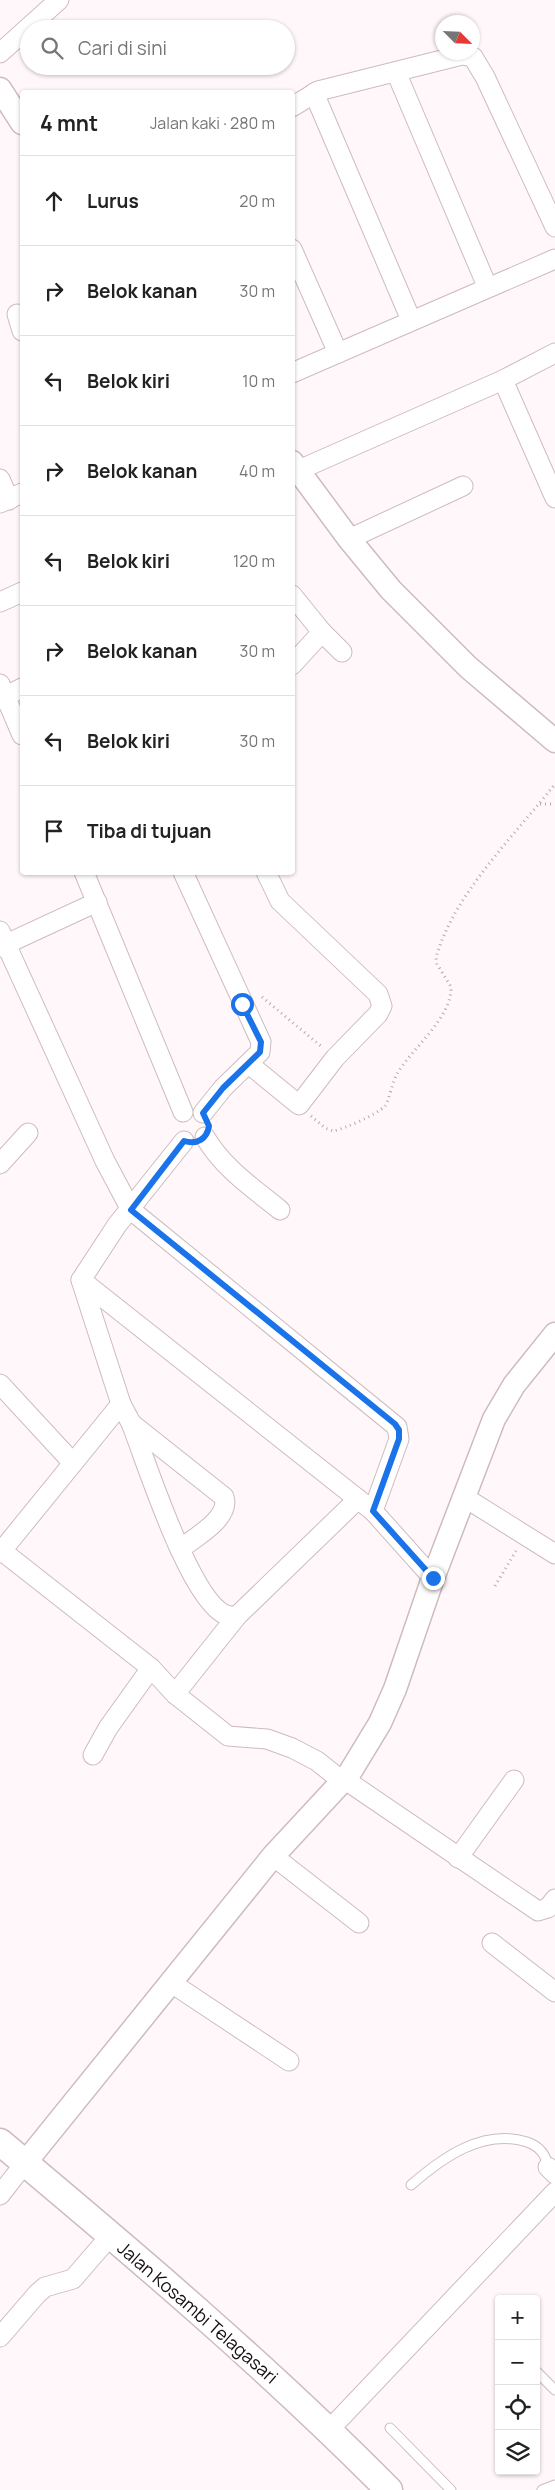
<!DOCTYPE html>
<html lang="id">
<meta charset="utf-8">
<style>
:root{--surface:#fff;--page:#f6f6f6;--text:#222;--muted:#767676;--line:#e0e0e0}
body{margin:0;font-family:Manrope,sans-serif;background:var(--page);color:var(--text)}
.controls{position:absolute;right:15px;bottom:15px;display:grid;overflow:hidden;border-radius:5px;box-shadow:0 1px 4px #0004}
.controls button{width:45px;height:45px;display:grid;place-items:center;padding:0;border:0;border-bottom:1px solid var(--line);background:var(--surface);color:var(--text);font:25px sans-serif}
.compass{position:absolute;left:435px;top:15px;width:45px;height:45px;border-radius:50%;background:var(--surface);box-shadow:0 1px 4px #0004;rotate:114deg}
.stop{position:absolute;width:15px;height:15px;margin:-11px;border:4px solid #1a73e8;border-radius:50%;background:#fff}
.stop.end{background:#1a73e8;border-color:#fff;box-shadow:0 1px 5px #0008}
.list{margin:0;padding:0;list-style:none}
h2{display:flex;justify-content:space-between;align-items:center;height:65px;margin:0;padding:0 20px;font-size:21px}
h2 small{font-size:16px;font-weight:400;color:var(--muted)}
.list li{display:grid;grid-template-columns:32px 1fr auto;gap:15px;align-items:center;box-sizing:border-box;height:90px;padding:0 20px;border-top:1px solid var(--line)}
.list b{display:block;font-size:19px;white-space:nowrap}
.list em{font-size:16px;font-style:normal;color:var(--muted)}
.icon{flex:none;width:28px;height:28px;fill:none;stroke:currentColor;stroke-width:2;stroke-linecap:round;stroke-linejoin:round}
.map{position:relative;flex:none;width:555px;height:2490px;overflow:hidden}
.search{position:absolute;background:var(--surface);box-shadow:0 1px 4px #0004;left:20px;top:20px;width:275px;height:55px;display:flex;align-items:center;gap:12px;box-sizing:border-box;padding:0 18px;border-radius:28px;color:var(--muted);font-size:19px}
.panel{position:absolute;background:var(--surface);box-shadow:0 1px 4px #0004;left:20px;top:90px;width:275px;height:785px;border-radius:5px}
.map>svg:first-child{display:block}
</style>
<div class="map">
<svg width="555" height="2490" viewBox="0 0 555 2490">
<rect width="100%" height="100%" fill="#fff7f9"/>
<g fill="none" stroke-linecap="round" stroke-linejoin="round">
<defs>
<g id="service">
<path d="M411 2185C442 2158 483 2128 527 2142 539 2146 546 2154 548 2167"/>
<polyline points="536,2371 555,2390"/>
<polyline points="390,2428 451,2490"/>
<polyline points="542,2490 555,2485"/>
</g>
<g id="minor">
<polyline points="0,53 59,0"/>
<polyline points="396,72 487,286"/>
<polyline points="314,93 411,320"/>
<polyline points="292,107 318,91 462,55 473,57 485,77 555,227"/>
<polyline points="292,249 338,353"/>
<polyline points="17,314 22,331"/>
<polyline points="292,373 555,259"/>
<polyline points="503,380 555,498"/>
<polyline points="292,473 503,380 555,353"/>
<polyline points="0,479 9,500"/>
<polyline points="0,503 22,493"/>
<polyline points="349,539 463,486"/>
<polyline points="292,595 322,632 342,652"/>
<polyline points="0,602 22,592"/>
<polyline points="292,665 322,632"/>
<polyline points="0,684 22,735"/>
<polyline points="0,699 22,688"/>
<polyline points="84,872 183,1112"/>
<polyline points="183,872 261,1042 260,1052 223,1088 203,1113"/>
<polyline points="0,931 105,1161 131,1210 397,1427 399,1439 373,1511"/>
<polyline points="0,947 97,902"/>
<polyline points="249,1064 299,1105 335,1058 378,1014 382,1006 378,994 280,901 266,872"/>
<path d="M205 1137C223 1168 253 1188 280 1210"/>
<path d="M184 1141 117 1225 81 1280 121 1404 131 1423C146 1461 190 1601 226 1615 229 1616 234 1616 237 1616"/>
<polyline points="0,1164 28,1133"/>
<polyline points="81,1280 373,1511 433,1578"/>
<polyline points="0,1384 73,1463"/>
<path d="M132 1424 224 1497C231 1518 194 1538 180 1549"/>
<polyline points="464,1497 555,1554"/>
<polyline points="2,1551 151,1668 175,1694 228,1736 267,1739 292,1748 317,1761 342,1781"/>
<polyline points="0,1553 121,1404"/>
<polyline points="175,1694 237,1616 358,1499"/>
<polyline points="93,1755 108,1728 151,1668"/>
<polyline points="344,1779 538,1911 548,1908 555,1899"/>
<polyline points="273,1856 359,1923"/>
<polyline points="458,1858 514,1780"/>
<polyline points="492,1943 555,1992"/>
<polyline points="170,1982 289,2061"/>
<polyline points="548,2167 555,2174"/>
<polyline points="0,2195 25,2163"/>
<polyline points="0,2337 37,2294 45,2287 73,2279 111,2235"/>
<polyline points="329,2430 555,2192"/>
</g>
<g id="tertiary">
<polyline points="0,89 22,123"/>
<polyline points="292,462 349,539 391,590 468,667 555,741"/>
<polyline points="25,2163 273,1856 349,1774 380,1723 395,1689 433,1578 494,1419 514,1385 555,1334"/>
</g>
<path id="secondary" d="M0 2142C134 2254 266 2366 389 2490"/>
</defs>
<!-- service casing -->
<use href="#service" stroke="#cebbbf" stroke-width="11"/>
<!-- minor casing -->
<use href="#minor" stroke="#cebbbf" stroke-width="21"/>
<!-- tertiary casing -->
<use href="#tertiary" stroke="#cebbbf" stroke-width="25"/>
<!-- secondary casing -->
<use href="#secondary" stroke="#cebbbf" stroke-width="29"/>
<!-- path -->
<g stroke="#b2abad" stroke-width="3" stroke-dasharray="1 4" stroke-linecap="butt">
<polyline points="540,804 555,804"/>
<polyline points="262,997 322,1047"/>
<path d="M311 1116 325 1128 333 1131C344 1129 378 1114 385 1106 389 1101 392 1082 397 1074 412 1048 452 1018 451 987L437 964 436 958C453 895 515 835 555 784"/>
<polyline points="495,1586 516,1551"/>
</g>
<!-- service -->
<use href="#service" stroke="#fff" stroke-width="9"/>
<!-- minor -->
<use href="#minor" stroke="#fff" stroke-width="19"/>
<!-- tertiary -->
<use href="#tertiary" stroke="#fff" stroke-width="22"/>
<!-- secondary -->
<use href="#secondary" stroke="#fff" stroke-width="26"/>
</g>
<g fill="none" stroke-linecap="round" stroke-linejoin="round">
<!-- route -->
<path stroke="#1a73e8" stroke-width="6" d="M242 1004 261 1042 260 1052 223 1088 203 1113 209 1126C207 1139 197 1145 184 1141L131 1210 395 1424 399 1430V1439L373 1511 433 1578"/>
</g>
<g text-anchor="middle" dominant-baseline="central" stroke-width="4" stroke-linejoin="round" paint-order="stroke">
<!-- street labels -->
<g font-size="18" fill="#150f10" stroke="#fff">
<text transform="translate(198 2312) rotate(41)">Jalan Kosambi Telagasari</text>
</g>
</g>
</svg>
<div class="controls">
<button>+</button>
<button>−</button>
<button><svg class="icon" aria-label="locate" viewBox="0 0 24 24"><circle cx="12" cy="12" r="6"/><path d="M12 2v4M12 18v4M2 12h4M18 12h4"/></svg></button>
<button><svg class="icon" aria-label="layers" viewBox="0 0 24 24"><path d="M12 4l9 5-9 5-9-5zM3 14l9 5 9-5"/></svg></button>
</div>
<svg class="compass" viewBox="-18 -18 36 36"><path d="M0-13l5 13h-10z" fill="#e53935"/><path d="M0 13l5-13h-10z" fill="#767676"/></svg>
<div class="stop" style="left:242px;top:1004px"></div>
<div class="stop end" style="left:433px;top:1578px"></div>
<div class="search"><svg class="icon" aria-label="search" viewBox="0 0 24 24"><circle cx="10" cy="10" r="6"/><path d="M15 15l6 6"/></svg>Cari di sini</div>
<section class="panel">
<h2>4 mnt<small>Jalan kaki · 280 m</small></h2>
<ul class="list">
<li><svg class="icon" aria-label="ahead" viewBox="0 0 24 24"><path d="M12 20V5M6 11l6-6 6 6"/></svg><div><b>Lurus</b></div><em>20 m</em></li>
<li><svg class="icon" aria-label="right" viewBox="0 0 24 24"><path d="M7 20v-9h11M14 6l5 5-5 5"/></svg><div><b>Belok kanan</b></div><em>30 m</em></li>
<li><svg class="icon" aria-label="left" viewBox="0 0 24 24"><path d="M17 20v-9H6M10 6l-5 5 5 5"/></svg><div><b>Belok kiri</b></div><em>10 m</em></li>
<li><svg class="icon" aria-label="right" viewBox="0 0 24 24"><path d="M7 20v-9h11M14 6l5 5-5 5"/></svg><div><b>Belok kanan</b></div><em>40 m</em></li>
<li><svg class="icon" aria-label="left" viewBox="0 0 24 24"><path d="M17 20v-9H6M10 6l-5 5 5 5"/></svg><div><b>Belok kiri</b></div><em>120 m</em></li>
<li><svg class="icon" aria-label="right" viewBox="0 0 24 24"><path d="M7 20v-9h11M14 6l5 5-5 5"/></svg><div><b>Belok kanan</b></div><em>30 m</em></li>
<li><svg class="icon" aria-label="left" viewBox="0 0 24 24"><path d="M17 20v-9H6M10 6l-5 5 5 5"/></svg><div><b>Belok kiri</b></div><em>30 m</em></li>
<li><svg class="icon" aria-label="arrive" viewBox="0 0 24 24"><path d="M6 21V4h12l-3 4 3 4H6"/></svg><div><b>Tiba di tujuan</b></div></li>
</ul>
</section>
</div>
